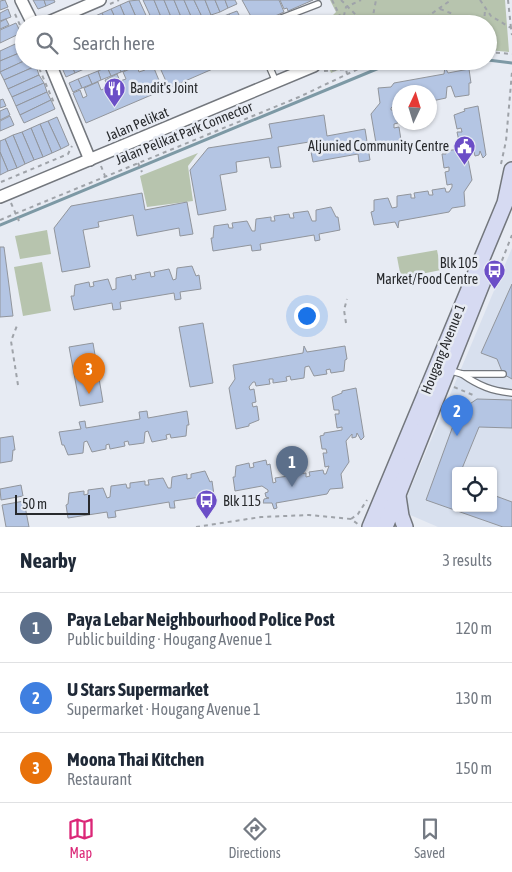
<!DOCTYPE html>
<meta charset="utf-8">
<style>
:root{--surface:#fff;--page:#f6f6f7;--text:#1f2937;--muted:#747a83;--line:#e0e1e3;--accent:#db2777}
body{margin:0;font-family:"Asap Condensed",sans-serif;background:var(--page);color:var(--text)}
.controls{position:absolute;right:15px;bottom:15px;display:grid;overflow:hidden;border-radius:5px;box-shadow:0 1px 4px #0004}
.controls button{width:45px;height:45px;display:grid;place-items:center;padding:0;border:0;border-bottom:1px solid var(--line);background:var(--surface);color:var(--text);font:25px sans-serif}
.compass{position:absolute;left:392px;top:85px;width:45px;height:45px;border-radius:50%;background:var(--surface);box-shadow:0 1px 4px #0004;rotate:4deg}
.scale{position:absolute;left:15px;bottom:12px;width:75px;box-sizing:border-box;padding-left:5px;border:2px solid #282a2d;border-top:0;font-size:14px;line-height:18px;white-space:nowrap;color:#282a2d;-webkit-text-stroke:4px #e7ebf3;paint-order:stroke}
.you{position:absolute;left:306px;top:315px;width:18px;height:18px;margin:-12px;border:4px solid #fff;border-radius:50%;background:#1a73e8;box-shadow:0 0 0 8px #1a73e833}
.badge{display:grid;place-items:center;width:32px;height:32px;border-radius:50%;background:var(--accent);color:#fff;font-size:16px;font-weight:700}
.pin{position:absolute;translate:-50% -41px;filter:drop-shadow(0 1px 2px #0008)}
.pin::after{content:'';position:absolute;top:26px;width:18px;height:15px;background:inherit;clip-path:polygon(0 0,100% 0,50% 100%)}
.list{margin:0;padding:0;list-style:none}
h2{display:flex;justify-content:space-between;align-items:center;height:65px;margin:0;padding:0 20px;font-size:21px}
h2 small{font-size:16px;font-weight:400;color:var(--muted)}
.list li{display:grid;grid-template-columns:32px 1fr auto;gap:15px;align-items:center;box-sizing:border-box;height:70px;padding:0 20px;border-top:1px solid var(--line)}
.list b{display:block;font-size:19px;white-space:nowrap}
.list p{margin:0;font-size:16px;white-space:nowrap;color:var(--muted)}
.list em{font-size:16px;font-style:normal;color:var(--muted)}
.icon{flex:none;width:28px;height:28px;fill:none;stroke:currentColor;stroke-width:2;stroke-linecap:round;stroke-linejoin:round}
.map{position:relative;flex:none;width:512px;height:527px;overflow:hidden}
.search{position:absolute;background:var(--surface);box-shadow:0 1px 4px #0004;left:15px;right:15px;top:15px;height:55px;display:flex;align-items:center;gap:12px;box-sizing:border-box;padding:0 18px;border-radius:28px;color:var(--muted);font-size:19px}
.sheet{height:275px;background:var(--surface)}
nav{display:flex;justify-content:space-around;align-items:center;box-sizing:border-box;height:70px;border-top:1px solid var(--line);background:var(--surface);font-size:14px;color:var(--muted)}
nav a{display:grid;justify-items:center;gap:2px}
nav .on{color:var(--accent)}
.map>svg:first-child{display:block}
</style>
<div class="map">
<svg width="512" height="527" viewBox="0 0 512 527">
<rect width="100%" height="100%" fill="#e7ebf3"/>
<!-- built -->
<path fill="#d8e0ee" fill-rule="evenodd" d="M512 248V527H438L401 511ZM456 471H493V508H456Z"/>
<!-- green -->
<g fill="#b7c4ae">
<polygon points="330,0 505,0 509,52 488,50 488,24 324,24 336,12"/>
<polygon points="327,61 360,61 331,73"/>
<polygon points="198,153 188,166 193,201 147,207 140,176"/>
<polygon points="47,230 51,254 20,259 15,236"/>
<polygon points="437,250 441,270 401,278 397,257"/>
<polygon points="42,262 51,311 23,316 14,267"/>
</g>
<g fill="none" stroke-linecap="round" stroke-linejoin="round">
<!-- stream -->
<g stroke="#7d99a5" stroke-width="3">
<polyline points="488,60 512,63"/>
<polyline points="0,225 396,61"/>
</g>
</g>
<!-- building -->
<g fill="#b4c5e3" stroke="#91959c">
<polygon points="5,0 8,7 0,10 0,1"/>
<polygon points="33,0 44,0 46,6 38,9"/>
<polygon points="44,0 54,0 55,2 46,6"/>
<polygon points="139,0 150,24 139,24 129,1"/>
<polygon points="143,0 154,0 164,24 154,24"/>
<polygon points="154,0 164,0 174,24 164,24"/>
<polygon points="164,0 174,0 184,24 174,24"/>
<polygon points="174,0 184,0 194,23 184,24"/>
<polygon points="184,0 194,0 203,19 194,23"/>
<polygon points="194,0 205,0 211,15 203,19"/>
<polygon points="205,0 215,0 220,12 211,15"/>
<polygon points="215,0 225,0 228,8 220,12"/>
<polygon points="225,0 235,0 237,4 228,8"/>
<polygon points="242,0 279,0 284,12 266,20 264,17 254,22"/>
<polygon points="280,0 313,0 288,11 287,8 284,9"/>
<polygon points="129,1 139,24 128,24 120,5"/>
<polygon points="120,5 128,24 118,24 111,9"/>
<polygon points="8,9 11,17 0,21 0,13"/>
<polygon points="111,9 118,24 107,24 102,13"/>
<polygon points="237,11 241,19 232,23 229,14"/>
<polygon points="102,13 107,24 96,24 93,17"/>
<polygon points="229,14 232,23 222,24 219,18"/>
<polygon points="93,17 96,24 85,24 84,20"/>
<polygon points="219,18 222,24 211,24 210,22"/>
<polygon points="6,19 9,25 0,29 0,22"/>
<polygon points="16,23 21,33 0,43 0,30"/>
<polygon points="24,40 24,51 0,61 0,51"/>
<polygon points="24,51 24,61 0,72 0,61"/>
<polygon points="24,61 33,61 36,66 4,80 0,72"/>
<polygon points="59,61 70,61 75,73 66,77"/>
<polygon points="70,61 81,61 84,69 75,73"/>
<polygon points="81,61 91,61 93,66 84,69"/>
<polygon points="91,61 102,61 102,62 93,66"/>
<polygon points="120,61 128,61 131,68 121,72 117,63"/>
<polygon points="128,61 139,61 140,64 131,68"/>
<polygon points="151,61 163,90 86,123 73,93 80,90 83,98 87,96 84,88 98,82 101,90 108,87 105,80 117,74 120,81 126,79 123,72 137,66 139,72 145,70 143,64"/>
<polygon points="157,61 165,63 231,61 169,88"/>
<polygon points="117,63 121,72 111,76 107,67"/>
<polygon points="36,66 39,75 8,89 4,80"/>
<polygon points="107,67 111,76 101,80 98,71"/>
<polygon points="445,67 448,73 469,69 471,83 469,83 469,95 455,97 451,86 447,87 446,98 432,101 430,92 400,92 400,106 397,102 391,108 391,110 396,110 398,123 394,124 394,128 399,127 401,140 391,145 391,147 377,149 371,114 380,103 378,88 391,87 394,83 444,74"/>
<polygon points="98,71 101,80 92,84 88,75"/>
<polygon points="39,75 44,83 12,97 8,89"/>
<polygon points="88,75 92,84 82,88 78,79"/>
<polygon points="78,79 82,88 73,92 69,83"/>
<polygon points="44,83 47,92 16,106 12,97"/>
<polygon points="47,92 51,100 20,115 16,106"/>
<polygon points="3,99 6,106 0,108 0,100"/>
<polygon points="51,100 55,109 24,123 20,115"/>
<polygon points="478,106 486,155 483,158 480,151 479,155 475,156 474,152 472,153 468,159 472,180 464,192 465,206 452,208 449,212 399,221 398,228 395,222 374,225 371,212 374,211 374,200 388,198 392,208 397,207 397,196 411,194 411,198 415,198 414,193 428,191 429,195 433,195 432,190 445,188 446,192 449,192 452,187 452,184 447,185 445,172 449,171 449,167 444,168 442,154 446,154 446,151 465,148 464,145 460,146 457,132 462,132 461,128 457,129 454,115 465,111 464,109"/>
<polygon points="7,108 10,115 0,120 0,111"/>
<polygon points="324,115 327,136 365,129 370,160 359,162 358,154 313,162 309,142 278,147 281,167 271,168 269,157 236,162 237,172 220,175 226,210 198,215 190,170 208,148 272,138 269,124"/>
<polygon points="10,116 14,125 0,131 0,121"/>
<polygon points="57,117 69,145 61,149 48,121"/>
<polygon points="48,121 61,149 52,153 40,124"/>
<polygon points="40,124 52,153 43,157 31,128"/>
<polygon points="31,128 43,157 34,160 22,132"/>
<polygon points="22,132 34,160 25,164 13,135"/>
<polygon points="13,135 25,164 17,168 5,139"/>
<polygon points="5,139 17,168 8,171 0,152 0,141"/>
<polygon points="0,152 8,171 0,175"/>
<polygon points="142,193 145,210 187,202 193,234 180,236 179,228 137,236 133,215 98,222 99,227 83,230 90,267 62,272 54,228 71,206"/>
<polygon points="331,207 336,217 338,217 340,230 319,234 320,240 315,241 314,235 260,244 261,250 252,251 251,245 213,251 211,238 213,238 214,226 228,224 229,228 233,228 232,223 247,221 252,231 255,231 256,219 271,217 271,221 275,221 274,216 289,214 290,218 294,218 293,213 308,211 312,221 316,221 316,210"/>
<polygon points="0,247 4,247 13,316 0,317"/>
<polygon points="192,266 196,276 199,275 201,289 180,292 181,299 175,300 174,293 120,302 121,309 113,310 112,303 74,310 71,296 74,296 75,285 89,282 90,287 94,286 93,282 108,279 112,290 116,289 116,278 131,275 132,280 136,279 135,275 150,272 151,277 155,276 154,272 169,269 173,280 176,279 177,268"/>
<polygon points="512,284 512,379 503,374 497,359 481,353"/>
<polygon points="203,323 213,383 190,387 179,327"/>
<polygon points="93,343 103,402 80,406 69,347"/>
<polygon points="304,346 307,352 345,346 347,359 345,360 344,371 331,373 330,369 326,370 327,374 314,376 309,366 305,367 304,378 291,380 290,376 286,377 287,381 273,383 273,379 269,379 270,384 256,386 255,382 253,382 249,387 250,390 254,389 256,402 252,403 253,407 257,406 259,420 249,424 249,426 236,429 229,388 235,379 233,365 303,353"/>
<polygon points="356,388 364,437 361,440 357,433 356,437 352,438 352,434 346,441 349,462 341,474 343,488 330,489 327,494 276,503 277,508 274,509 272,503 263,503 264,499 269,498 266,497 265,493 268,492 268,490 262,486 235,491 233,477 235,477 236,466 249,463 250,468 254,467 253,463 266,460 267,465 270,464 273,483 276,482 275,478 288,476 289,480 293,479 292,475 306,473 306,477 310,476 309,472 323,470 324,474 326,474 329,466 325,467 323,453 327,453 326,449 322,449 320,436 324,435 324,433 342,430 342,427 337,428 335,414 339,414 339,410 334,410 332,397 342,393 342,391"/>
<polygon points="477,399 512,400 512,428 479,427 461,471 456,471 456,508 493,508 493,495 512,502 512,527 503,527 426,500 458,412"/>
<polygon points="147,411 148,418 187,411 189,425 187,425 186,436 171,438 170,434 166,435 167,439 152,442 148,431 145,432 144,443 129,445 128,441 124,442 125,446 110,449 109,444 106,445 106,449 92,452 87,441 84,442 83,453 68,455 64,445 62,445 59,432 81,429 79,422 85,421 86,428 140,419 139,412"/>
<polygon points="13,436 15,450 13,450 12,461 0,463 0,438"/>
<polygon points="205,471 210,482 212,481 214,495 174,501 175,508 170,508 169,502 115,511 116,517 108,518 107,512 68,518 66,505 68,504 69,493 84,491 84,495 88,494 88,490 103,488 107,498 110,497 111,486 126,484 127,488 130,488 130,483 145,481 145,485 149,485 148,480 163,478 168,488 171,488 172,477 187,474 187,479 191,478 191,474"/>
<polygon points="21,485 23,496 1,500 0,489"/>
<polygon points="24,501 29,527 6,527 2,505"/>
</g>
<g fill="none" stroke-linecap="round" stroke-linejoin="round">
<defs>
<g id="lane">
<polyline points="266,24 318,4"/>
<polyline points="267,61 276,82"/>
<polyline points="448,370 462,374 503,374"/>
<path d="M462 374C479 386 492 391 512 393"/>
</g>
<g id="street">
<polyline points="21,0 33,24"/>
<polyline points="44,24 100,0"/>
<polyline points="49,61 90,160"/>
<polyline points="0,197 314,66"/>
</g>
<g id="secondary">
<polyline points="398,496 401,516 405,527"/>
<polyline points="370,527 505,203 512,170"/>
<polyline points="385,527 487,271"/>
</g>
</defs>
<!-- lane casing -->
<use href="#lane" stroke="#73777d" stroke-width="8"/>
<!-- street casing -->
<use href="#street" stroke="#73777d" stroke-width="14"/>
<!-- secondary casing -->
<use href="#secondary" stroke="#73777d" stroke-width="18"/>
<!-- path -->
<g stroke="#9fa3a9" stroke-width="2" stroke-dasharray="4 4" stroke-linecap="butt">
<polyline points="332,0 344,24"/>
<polyline points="341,0 356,15 379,24"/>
<polyline points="480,0 491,16 511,28 512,35"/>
<polyline points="508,0 511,28"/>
<polyline points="110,4 119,0"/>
<polyline points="440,9 453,14 461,24"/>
<polyline points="15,14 24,34"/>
<polyline points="361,18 361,24"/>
<polyline points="372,21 376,0"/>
<polyline points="342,24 346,7 361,0"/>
<polyline points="411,24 424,19 451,0"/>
<polyline points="484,24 485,10"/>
<polyline points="488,52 512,54"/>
<polyline points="36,61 54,103"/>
<polyline points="346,69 356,61"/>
<polyline points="324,71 346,69 347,74"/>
<polyline points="138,163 142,172"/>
<polyline points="501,164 506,141 512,72"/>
<polyline points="101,166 105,176"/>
<polyline points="1,182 68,154 72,146"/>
<polyline points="11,203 19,221"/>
<polyline points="0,220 299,97 375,61"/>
<polyline points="499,268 512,235"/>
<polyline points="346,323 344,310 347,299"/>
<polyline points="18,385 11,341 18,323"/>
<polyline points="454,387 473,395"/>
<polyline points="351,519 358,514 367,500"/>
<polyline points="196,527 261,517 309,515 351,519 359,525"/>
</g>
<!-- lane -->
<use href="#lane" stroke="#fff" stroke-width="5.5"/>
<!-- street -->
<use href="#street" stroke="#fff" stroke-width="11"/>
<!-- secondary -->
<use href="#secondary" stroke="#d6daf2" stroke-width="15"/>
</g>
<!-- icons -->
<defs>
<symbol id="restaurant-pin" viewBox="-11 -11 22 30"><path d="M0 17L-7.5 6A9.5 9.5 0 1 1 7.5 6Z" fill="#6b4ec7" stroke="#e7ebf3"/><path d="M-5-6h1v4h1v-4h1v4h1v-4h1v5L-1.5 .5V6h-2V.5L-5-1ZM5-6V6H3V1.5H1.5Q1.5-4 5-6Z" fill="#fff"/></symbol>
<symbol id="civic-pin" viewBox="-11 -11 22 30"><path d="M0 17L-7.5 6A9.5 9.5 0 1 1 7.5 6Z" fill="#6b4ec7" stroke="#e7ebf3"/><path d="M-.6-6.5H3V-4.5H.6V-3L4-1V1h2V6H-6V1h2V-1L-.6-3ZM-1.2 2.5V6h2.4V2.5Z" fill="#fff"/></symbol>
<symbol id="bus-pin" viewBox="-11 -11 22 30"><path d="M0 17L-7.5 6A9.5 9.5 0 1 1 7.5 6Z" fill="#6b4ec7" stroke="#e7ebf3"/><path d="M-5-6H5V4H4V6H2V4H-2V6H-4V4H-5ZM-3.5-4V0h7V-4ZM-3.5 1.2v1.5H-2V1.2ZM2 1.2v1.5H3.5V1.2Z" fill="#fff"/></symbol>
</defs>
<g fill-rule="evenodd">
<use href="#restaurant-pin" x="102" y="76" width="25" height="34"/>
<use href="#civic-pin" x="452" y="134" width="25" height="34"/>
<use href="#bus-pin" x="482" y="258" width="25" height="34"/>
<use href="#bus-pin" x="194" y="488" width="25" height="34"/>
</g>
<g text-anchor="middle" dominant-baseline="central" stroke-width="5" stroke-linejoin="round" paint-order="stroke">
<!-- poi labels -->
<g font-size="14" fill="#282a2d" stroke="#e7ebf3" text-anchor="start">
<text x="130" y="88">Bandit's Joint</text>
<text x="449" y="146" text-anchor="end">Aljunied Community Centre</text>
<text x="478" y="263" text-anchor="end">Blk 105<tspan x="478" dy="16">Market/Food Centre</tspan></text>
<text x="223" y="501">Blk 115</text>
</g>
<!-- street labels -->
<g font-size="14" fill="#282a2d" stroke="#e7ebf3">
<text transform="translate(137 124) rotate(-23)">Jalan Pelikat</text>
<text transform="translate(184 133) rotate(-22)">Jalan Pelikat Park Connector</text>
<text transform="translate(443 349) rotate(-68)">Hougang Avenue 1</text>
</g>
</g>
</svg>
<div class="controls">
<button><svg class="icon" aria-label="locate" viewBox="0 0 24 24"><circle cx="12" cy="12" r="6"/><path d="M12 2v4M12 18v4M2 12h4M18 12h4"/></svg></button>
</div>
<svg class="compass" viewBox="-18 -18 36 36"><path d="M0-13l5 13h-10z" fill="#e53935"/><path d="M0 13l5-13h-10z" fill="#747a83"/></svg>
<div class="scale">50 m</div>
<div class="you"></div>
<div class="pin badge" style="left:292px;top:487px;background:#5c6f8a">1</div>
<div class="pin badge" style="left:457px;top:436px;background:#3f7fe0">2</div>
<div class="pin badge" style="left:89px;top:394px;background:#e8710a">3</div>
<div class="search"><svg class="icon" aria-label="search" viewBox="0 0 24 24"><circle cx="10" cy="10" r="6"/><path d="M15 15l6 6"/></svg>Search here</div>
</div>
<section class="sheet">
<h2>Nearby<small>3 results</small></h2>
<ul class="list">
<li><span class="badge" style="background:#5c6f8a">1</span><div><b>Paya Lebar Neighbourhood Police Post</b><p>Public building · Hougang Avenue 1</p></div><em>120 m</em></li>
<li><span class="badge" style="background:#3f7fe0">2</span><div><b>U Stars Supermarket</b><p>Supermarket · Hougang Avenue 1</p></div><em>130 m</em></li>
<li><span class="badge" style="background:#e8710a">3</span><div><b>Moona Thai Kitchen</b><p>Restaurant</p></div><em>150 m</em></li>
</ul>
</section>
<nav>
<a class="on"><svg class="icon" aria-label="map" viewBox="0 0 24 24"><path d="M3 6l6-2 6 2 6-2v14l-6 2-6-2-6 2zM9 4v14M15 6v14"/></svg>Map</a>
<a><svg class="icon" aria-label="directions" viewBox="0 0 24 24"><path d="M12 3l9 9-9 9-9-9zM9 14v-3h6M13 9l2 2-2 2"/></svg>Directions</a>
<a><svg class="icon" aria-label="saved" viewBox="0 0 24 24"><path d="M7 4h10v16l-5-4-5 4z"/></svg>Saved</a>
</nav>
